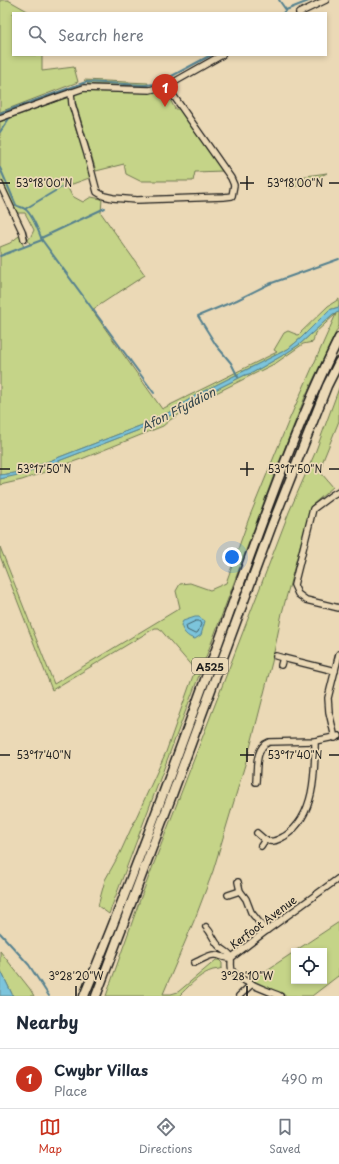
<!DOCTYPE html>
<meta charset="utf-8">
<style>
:root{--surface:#fff;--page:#f6f6f7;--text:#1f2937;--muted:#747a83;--line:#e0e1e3;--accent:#c8321e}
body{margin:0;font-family:"Playpen Sans",sans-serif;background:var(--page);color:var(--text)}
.controls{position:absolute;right:12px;bottom:12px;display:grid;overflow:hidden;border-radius:0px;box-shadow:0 2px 6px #0003}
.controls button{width:36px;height:36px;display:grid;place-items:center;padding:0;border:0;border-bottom:1px solid var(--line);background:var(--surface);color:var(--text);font:20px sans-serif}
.you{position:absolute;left:232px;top:557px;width:14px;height:14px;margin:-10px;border:3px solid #fff;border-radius:50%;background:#1a73e8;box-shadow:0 0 0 6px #1a73e833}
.badge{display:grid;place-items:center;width:26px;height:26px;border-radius:50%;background:var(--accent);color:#fff;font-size:13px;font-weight:700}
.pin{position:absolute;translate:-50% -33px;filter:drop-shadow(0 1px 2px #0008)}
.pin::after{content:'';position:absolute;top:21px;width:14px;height:12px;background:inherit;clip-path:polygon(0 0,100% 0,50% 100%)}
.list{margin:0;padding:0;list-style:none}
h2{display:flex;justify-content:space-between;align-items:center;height:52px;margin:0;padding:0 16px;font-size:17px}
h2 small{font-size:13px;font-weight:400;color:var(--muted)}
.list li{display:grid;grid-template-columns:26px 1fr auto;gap:12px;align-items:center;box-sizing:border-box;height:60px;padding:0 16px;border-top:1px solid var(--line)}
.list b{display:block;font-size:15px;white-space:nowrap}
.list p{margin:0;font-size:13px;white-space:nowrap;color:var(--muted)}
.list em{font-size:13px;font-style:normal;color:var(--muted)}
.icon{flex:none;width:22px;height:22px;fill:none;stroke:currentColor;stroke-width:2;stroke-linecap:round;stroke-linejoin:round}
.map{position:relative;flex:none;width:339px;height:996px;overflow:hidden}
.search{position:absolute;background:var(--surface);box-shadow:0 2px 6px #0003;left:12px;right:12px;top:12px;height:44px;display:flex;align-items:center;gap:10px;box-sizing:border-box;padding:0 14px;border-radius:0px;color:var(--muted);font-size:15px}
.sheet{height:112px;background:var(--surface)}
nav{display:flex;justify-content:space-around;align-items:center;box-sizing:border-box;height:56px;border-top:1px solid var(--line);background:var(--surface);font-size:11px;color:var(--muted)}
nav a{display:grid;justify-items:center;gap:2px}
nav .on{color:var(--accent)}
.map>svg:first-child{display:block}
</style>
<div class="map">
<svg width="339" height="996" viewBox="0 0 339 996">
<rect width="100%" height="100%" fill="#ebd9b6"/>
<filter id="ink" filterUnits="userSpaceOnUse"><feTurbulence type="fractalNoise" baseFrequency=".025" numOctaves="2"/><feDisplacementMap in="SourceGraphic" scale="8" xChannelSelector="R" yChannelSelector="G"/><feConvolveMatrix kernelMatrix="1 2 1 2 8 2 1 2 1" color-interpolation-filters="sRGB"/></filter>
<g filter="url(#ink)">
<!-- green -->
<g fill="#c5d488" stroke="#707852">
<polygon points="0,0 8,0 31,13 13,13 13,55 42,55 42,71 74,67 78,82 0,112"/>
<polygon points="84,80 148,83 147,86 99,85 88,84"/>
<polygon points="164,88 175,109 180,109 223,171 195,172 193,181 140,181 126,174 124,164 96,171 73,94 84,91"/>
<polygon points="68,97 76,130 92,177 67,186 72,196 83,202 91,197 102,199 101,213 145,275 92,310 162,409 277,352 274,350 284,333 288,331 298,335 328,306 339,299 339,307 329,310 301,338 288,349 196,395 168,413 155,419 150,422 21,472 0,475 0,247 10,243 19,236 24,247 30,244 28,240 31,236 34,230 25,213 15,213 0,180 0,122"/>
<polygon points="327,173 307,183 290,188 289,181 299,177"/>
<polygon points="339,312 339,326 305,397 274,475 232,588 109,914 98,906 105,880 120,853 166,752 195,670 159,628 155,628 52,690 0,556 0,547 54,684 180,608 176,591 180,584 190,583 210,590 226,583 249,518 289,420 336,314 315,333 313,342 303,344 276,363 206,398 170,420 163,426 84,458 22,480 0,485 0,479 43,467 152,425 160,423 166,418 187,405 219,388 245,375 252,373 285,354 300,344 333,314"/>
<path d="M339 388V421L322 463V474L333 487 311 506 282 613 272 662 250 748 213 871 196 916 163 994H171L178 992 216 960H219L222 963V968C218 970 214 969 210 971 199 975 187 988 179 996H106L141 897 266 572 289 512 315 453Z"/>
<polygon points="339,922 339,977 338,976 312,996 286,996 252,980 294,952 294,981 324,981 324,951 295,951"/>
<polygon points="0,951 30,989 34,996 13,996 0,969"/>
</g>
<!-- water -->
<g fill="#7bc4db" stroke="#55818f">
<polygon points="339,307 339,312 333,314 300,344 285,354 252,373 245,375 219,388 187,405 166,418 160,423 152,425 43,467 27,473 0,479 0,475 21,472 150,422 155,419 168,413 196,395 288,349 301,338 329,310"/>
<path d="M195 617H199L205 621 201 635 195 639C187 637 183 632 181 625L183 621Z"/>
<polygon points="0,969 12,994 13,996 0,996"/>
</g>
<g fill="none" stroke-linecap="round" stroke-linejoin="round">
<!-- shore -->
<polygon stroke="#425f68" stroke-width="1" points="196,621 199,621 201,624 198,632 195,634 187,630 186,626"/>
<!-- stream -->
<g stroke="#55818f" stroke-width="2">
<polyline points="279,0 286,10 283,13"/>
<polyline points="286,10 311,0"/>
<polyline points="0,113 86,82 145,85 157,84 211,55"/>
<polyline points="0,132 10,117"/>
<path d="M0 168 16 205C19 207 22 207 25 209 32 214 39 232 42 240L154 393"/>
<polyline points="25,209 65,185"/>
<polyline points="41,238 105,208"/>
<polyline points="0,256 42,240"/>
<polyline points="238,377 231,363 216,345 198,316 237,300 269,284 339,259"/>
<polyline points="0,933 29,965 49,996"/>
</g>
<defs>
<g id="minor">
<polyline points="299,13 326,0"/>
<polyline points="71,92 72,104 87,154 97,192 104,196 113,198 137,200 224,197 232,196 234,185 231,178 173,95 169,85"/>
<polyline points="0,118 58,97 84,88 150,90 169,85 222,55"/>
<polyline points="0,184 22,231 24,239"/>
<polyline points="339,491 332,495 313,509 294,585 298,594 306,600 339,608"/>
<polyline points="276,656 283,658"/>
<polyline points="281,665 283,658 335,671"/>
<polyline points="335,738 329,712 328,698 339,654"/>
<path d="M256 782C257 769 255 747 269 742L315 741 339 736"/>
<polyline points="257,833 265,840 261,846"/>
<path d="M265 840C273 843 277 840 285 836 315 816 315 773 315 741"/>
<polyline points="238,882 240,891 246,899 251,912 266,931"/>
<polyline points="228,895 240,891"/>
<path d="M206 927C213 934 213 941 220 947 223 950 227 951 230 955 233 960 229 967 233 972 241 982 268 991 280 996"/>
<path d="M194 963C200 961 209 954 215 955 221 955 224 959 231 958L266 931 339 878"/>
<polyline points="239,996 252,984"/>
</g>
<g id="primary">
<path d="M84 996C137 868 184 738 231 608 264 517 296 425 339 338"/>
<polyline points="96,996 172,795 272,525 327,386 339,362"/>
</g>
</defs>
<!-- minor casing -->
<use href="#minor" stroke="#1c1c1c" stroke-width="8"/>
<!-- primary casing -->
<use href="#primary" stroke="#1c1c1c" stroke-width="11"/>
<!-- minor -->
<use href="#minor" stroke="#ebd9b6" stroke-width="5.5"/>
<!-- primary -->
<use href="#primary" stroke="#ebd9b6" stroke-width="8"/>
</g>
</g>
<!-- ticks -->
<path fill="none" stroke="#1c1c1c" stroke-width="1.5" d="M247 176V190M0 183H10M240 183H254M329 183H339M247 462V476M0 469H10M240 469H254M329 469H339M247 748V762M0 755H10M240 755H254M329 755H339M76 986V996M247 986V996"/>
<g text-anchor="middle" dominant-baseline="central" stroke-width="3.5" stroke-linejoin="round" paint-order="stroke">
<!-- shield labels -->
<rect fill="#ebd9b6" stroke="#5a554a" stroke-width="1" x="192" y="658" width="36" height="16" rx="3"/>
<g font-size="10" font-weight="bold" fill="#1c1c1c">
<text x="210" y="666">A525</text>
</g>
<!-- street labels -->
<g font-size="11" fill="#1c1c1c" stroke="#ebd9b6">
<text transform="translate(263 922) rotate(-37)">Kerfoot Avenue</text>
</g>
<!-- water labels -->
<g font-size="12" font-style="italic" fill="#34464c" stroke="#ebd9b6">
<text transform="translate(178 409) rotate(-27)">Afon Ffyddion</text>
</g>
</g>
<g font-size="10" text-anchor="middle" fill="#1c1c1c" stroke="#ebd9b6" stroke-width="3.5" stroke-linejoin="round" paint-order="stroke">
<text x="44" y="187">53°18'00"N</text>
<text x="295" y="187">53°18'00"N</text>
<text x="44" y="473">53°17'50"N</text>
<text x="295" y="473">53°17'50"N</text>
<text x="44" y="759">53°17'40"N</text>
<text x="295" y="759">53°17'40"N</text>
<text x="76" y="980">3°28'20"W</text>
<text x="247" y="980">3°28'10"W</text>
</g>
</svg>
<div class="controls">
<button><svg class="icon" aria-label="locate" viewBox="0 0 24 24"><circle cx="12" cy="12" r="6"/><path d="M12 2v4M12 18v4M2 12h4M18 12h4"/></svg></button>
</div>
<div class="you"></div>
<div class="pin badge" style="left:165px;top:107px">1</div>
<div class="search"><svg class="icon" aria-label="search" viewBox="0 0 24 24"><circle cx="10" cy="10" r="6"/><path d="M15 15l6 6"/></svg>Search here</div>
</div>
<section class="sheet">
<h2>Nearby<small></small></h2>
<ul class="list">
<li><span class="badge">1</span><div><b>Cwybr Villas</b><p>Place</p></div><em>490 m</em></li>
</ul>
</section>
<nav>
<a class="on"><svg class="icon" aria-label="map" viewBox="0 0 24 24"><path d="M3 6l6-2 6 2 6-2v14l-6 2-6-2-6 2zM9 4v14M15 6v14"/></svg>Map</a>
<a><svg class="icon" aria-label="directions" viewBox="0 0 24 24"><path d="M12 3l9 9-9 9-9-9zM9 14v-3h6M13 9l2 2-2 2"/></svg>Directions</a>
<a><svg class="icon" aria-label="saved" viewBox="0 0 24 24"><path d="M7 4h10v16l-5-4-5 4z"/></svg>Saved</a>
</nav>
